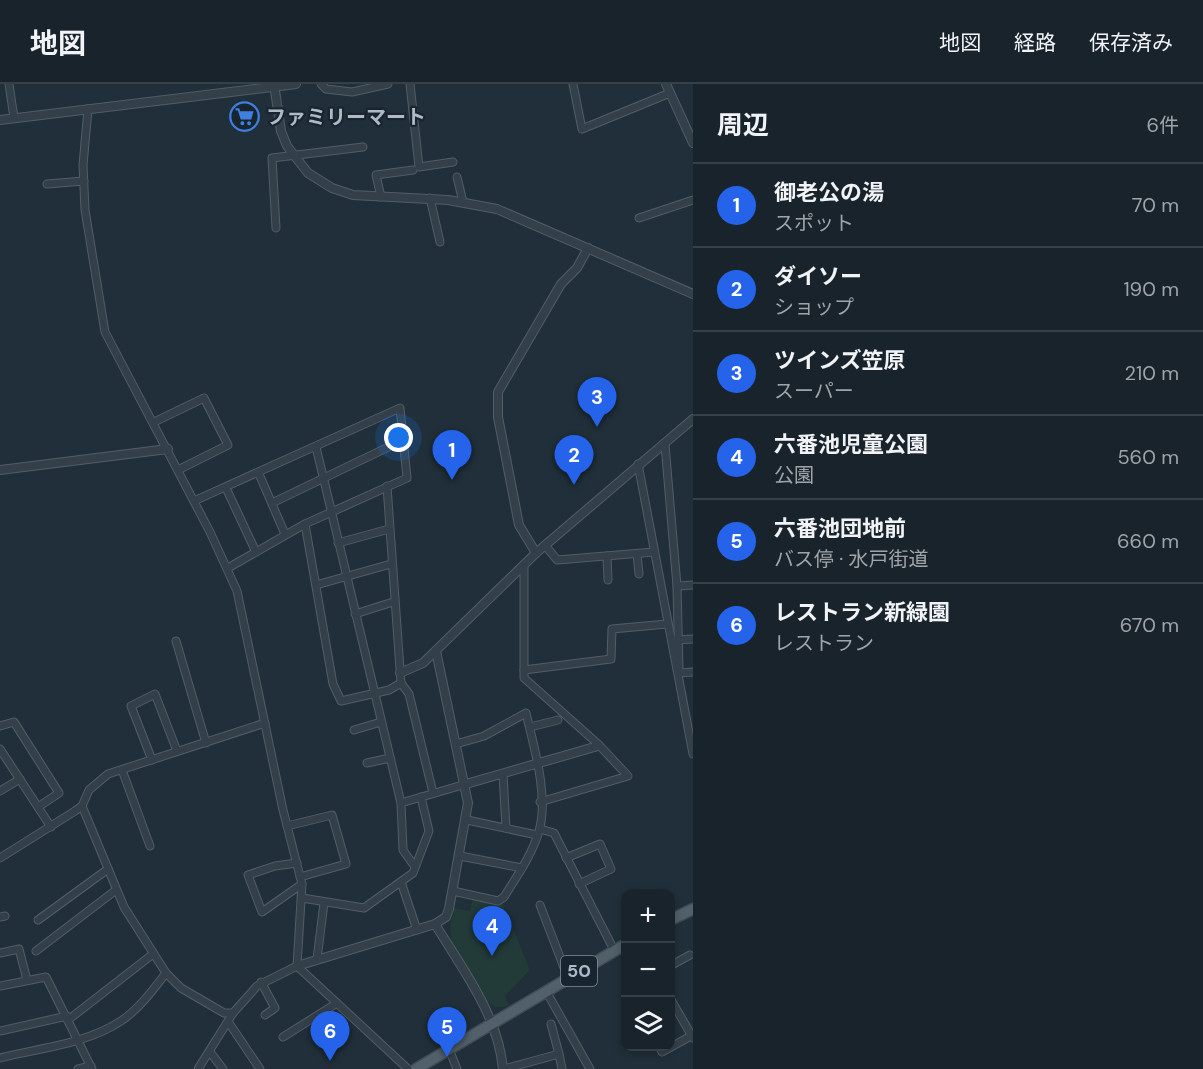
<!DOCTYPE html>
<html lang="ja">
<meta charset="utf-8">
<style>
:root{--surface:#18232b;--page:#212b33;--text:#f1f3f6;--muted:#9fa4a9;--line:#364047;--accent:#2563eb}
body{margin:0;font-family:"DM Sans","Noto Sans JP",sans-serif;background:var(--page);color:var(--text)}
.controls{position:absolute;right:18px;bottom:18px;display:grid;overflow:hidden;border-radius:12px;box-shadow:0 3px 9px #0003}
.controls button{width:54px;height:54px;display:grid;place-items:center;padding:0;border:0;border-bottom:2px solid var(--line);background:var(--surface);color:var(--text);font:30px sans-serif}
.you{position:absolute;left:399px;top:354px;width:21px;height:21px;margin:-15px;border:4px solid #fff;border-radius:50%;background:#1a73e8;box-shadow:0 0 0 9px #1a73e833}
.badge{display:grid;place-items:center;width:39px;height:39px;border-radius:50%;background:var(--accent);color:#fff;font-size:20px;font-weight:700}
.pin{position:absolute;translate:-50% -50px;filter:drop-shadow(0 2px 3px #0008)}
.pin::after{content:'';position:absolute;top:32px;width:21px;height:18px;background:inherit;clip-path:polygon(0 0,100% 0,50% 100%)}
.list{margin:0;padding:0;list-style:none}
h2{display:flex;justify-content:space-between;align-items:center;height:78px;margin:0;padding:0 24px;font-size:26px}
h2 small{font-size:20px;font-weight:400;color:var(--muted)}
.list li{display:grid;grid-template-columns:39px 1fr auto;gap:18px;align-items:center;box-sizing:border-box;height:84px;padding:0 24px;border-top:2px solid var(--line)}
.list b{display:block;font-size:22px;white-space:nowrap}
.list p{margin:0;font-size:20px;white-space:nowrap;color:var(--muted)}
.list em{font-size:20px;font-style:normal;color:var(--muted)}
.icon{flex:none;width:33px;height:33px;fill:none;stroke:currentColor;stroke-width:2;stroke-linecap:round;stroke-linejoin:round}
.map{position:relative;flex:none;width:693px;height:985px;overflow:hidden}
header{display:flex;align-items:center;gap:36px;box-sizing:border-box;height:84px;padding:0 30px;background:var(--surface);border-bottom:2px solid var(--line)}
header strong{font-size:28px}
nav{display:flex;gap:33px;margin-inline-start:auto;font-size:21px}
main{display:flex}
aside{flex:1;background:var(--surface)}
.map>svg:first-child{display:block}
</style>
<header>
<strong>地図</strong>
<nav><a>地図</a><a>経路</a><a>保存済み</a></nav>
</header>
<main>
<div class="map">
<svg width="693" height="985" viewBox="0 0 693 985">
<rect width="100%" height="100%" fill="#202f39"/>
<!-- green -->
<path fill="#223a38" d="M473 814 503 820 530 886 505 912 509 921C500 925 494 924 487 917L451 858 450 842 454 824 470 827Z"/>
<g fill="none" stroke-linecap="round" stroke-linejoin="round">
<defs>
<g id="minor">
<polyline points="9,0 14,34"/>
<polyline points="321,0 326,5 352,8 388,0"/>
<polyline points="410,0 419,83 453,78"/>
<polyline points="573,0 582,45 670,9"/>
<polyline points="88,25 83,81 85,126 105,248 210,448 237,507 283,726 302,800 297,882 408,985"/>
<polyline points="457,93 463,118"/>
<polyline points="47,100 84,97"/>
<polyline points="381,113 376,91 413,86"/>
<polyline points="430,114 440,158"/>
<polyline points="639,134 693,116"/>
<polyline points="276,144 272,74 363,63"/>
<polyline points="154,338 204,314 228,361 178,386"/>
<polyline points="665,361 677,502 679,586"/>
<polyline points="316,363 401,719 403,766 415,783"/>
<polyline points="638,380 693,670"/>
<polyline points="259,390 285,450"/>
<polyline points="387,402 401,599 409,610 433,709"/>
<polyline points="226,404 256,468"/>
<polyline points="194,417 400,324 407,394 305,440 228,484"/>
<polyline points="272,419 403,356"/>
<polyline points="305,440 333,600 341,617 389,606 401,599"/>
<polyline points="338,459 389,445"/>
<polyline points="545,461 557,476 654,468"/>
<polyline points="637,470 639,490"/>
<polyline points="607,472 608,496"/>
<polyline points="524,481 524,594 598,660 628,692 540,718"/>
<polyline points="316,501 391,480"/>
<polyline points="677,502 693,501"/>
<polyline points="355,530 393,518"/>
<polyline points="675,556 693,555"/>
<polyline points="176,557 206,659"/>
<polyline points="524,586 611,575 612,545 667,540"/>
<polyline points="679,589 693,588"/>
<polyline points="0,642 14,638 59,709 38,723"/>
<polyline points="530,643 558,636"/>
<polyline points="354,646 381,638"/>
<polyline points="0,665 51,743"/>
<polyline points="152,676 131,622 155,610 177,667"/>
<polyline points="367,679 390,674"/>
<polyline points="122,686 150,762"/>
<polyline points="503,690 506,744"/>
<polyline points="0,707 20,695"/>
<polyline points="401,719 466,700"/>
<polyline points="82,722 124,823 166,889 181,904 224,929 233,929 257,902 297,882"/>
<polyline points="467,736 537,751"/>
<polyline points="287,742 332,731 346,780 300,793"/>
<polyline points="540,745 554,749 614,866"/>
<polyline points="460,772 522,784"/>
<polyline points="0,774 75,727 82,722 89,706 108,690 265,639"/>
<polyline points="566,774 600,760 611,785 579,800"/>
<polyline points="297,779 275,782 248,791 262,828 302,800"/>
<polyline points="401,798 417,846"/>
<path d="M453 807 498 817 504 813C517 792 532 771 539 747 549 713 534 663 526 629L484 652 456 660"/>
<polyline points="302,814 364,824 413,789 429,747 421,713"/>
<polyline points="540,821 568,894"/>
<polyline points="0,833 5,832"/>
<polyline points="38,836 108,785"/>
<polyline points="36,867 116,806"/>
<polyline points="0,869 19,865 27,896"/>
<polyline points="317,875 324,819"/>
<polyline points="670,882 690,871"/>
<polyline points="261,898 275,924 265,931"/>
<polyline points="0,902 46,893 92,985"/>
<polyline points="546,907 590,985"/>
<polyline points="670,914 693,954"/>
<polyline points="68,936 153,870"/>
<polyline points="229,939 260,985"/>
<polyline points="551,940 559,970"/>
<polyline points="0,947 67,932"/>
<polyline points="283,953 337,919"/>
<polyline points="659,962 662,968 691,952"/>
<polyline points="449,965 457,985"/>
<polyline points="210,968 223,985"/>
<path d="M0 974C40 964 86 960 121 937 139 925 153 906 166 889"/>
<polyline points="78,985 91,982"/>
<polyline points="198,985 233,929"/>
<polyline points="504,985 559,970 562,985"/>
</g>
<g id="tertiary">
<polyline points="274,0 281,47 287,62 308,89 332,104 353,111 448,116 497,125 693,210"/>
<polyline points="666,0 693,59"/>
<polyline points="0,36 296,0"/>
<polyline points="0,386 168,365"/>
<polyline points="536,469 519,441 498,333 498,308 561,200 577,184 588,164"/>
<polyline points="400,589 423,579 536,469 693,335"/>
<polyline points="466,700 598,662"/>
<path d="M435 840C463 886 498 931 503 985"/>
<polyline points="297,882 435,840 446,833 449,825 468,719 436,567"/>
</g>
<g id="primary">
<polyline points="670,836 693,825"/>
<polyline points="416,985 626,860"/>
</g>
</defs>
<!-- minor casing -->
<use href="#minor" stroke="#515e67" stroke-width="9"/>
<!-- tertiary casing -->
<use href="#tertiary" stroke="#515e67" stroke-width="10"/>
<!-- primary casing -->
<use href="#primary" stroke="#404c56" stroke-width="13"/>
<!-- minor -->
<use href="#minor" stroke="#344049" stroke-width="7"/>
<!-- tertiary -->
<use href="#tertiary" stroke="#344049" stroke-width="8"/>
<!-- primary -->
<use href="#primary" stroke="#526069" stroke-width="10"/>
</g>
<!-- icons -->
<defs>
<symbol id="supermarket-ring" viewBox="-11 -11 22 22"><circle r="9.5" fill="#19252e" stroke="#3f7fe0" stroke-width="1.5"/><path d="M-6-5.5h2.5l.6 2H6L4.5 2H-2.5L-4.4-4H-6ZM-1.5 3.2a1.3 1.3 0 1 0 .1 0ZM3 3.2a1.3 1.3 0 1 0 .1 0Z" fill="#3f7fe0"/></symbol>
</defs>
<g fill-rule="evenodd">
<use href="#supermarket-ring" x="228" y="16" width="33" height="33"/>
</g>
<g text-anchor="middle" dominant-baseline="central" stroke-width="4.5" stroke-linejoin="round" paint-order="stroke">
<!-- shield labels -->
<rect fill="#19252e" stroke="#818e98" stroke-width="1.5" x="561" y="872" width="36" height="30" rx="4.5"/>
<g font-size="18" font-weight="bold" fill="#aebbc6">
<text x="579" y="887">50</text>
</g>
<!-- poi labels -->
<g font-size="20" font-weight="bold" fill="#aebbc6" stroke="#19252e" text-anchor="start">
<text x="266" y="33">ファミリーマート</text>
</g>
</g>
</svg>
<div class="controls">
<button>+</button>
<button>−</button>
<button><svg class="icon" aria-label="layers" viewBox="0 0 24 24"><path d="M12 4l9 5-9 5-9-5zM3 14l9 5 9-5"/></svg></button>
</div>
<div class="you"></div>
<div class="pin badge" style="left:452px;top:396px">1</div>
<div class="pin badge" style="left:574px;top:401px">2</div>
<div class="pin badge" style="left:597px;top:343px">3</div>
<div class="pin badge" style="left:492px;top:872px">4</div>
<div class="pin badge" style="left:447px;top:973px">5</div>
<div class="pin badge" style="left:330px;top:977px">6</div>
</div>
<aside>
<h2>周辺<small>6件</small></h2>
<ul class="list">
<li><span class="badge">1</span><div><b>御老公の湯</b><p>スポット</p></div><em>70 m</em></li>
<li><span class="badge">2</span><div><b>ダイソー</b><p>ショップ</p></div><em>190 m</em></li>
<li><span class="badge">3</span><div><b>ツインズ笠原</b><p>スーパー</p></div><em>210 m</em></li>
<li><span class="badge">4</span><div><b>六番池児童公園</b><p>公園</p></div><em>560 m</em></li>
<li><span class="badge">5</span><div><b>六番池団地前</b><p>バス停 · 水戸街道</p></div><em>660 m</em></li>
<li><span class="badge">6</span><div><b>レストラン新緑園</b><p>レストラン</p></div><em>670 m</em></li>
</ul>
</aside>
</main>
